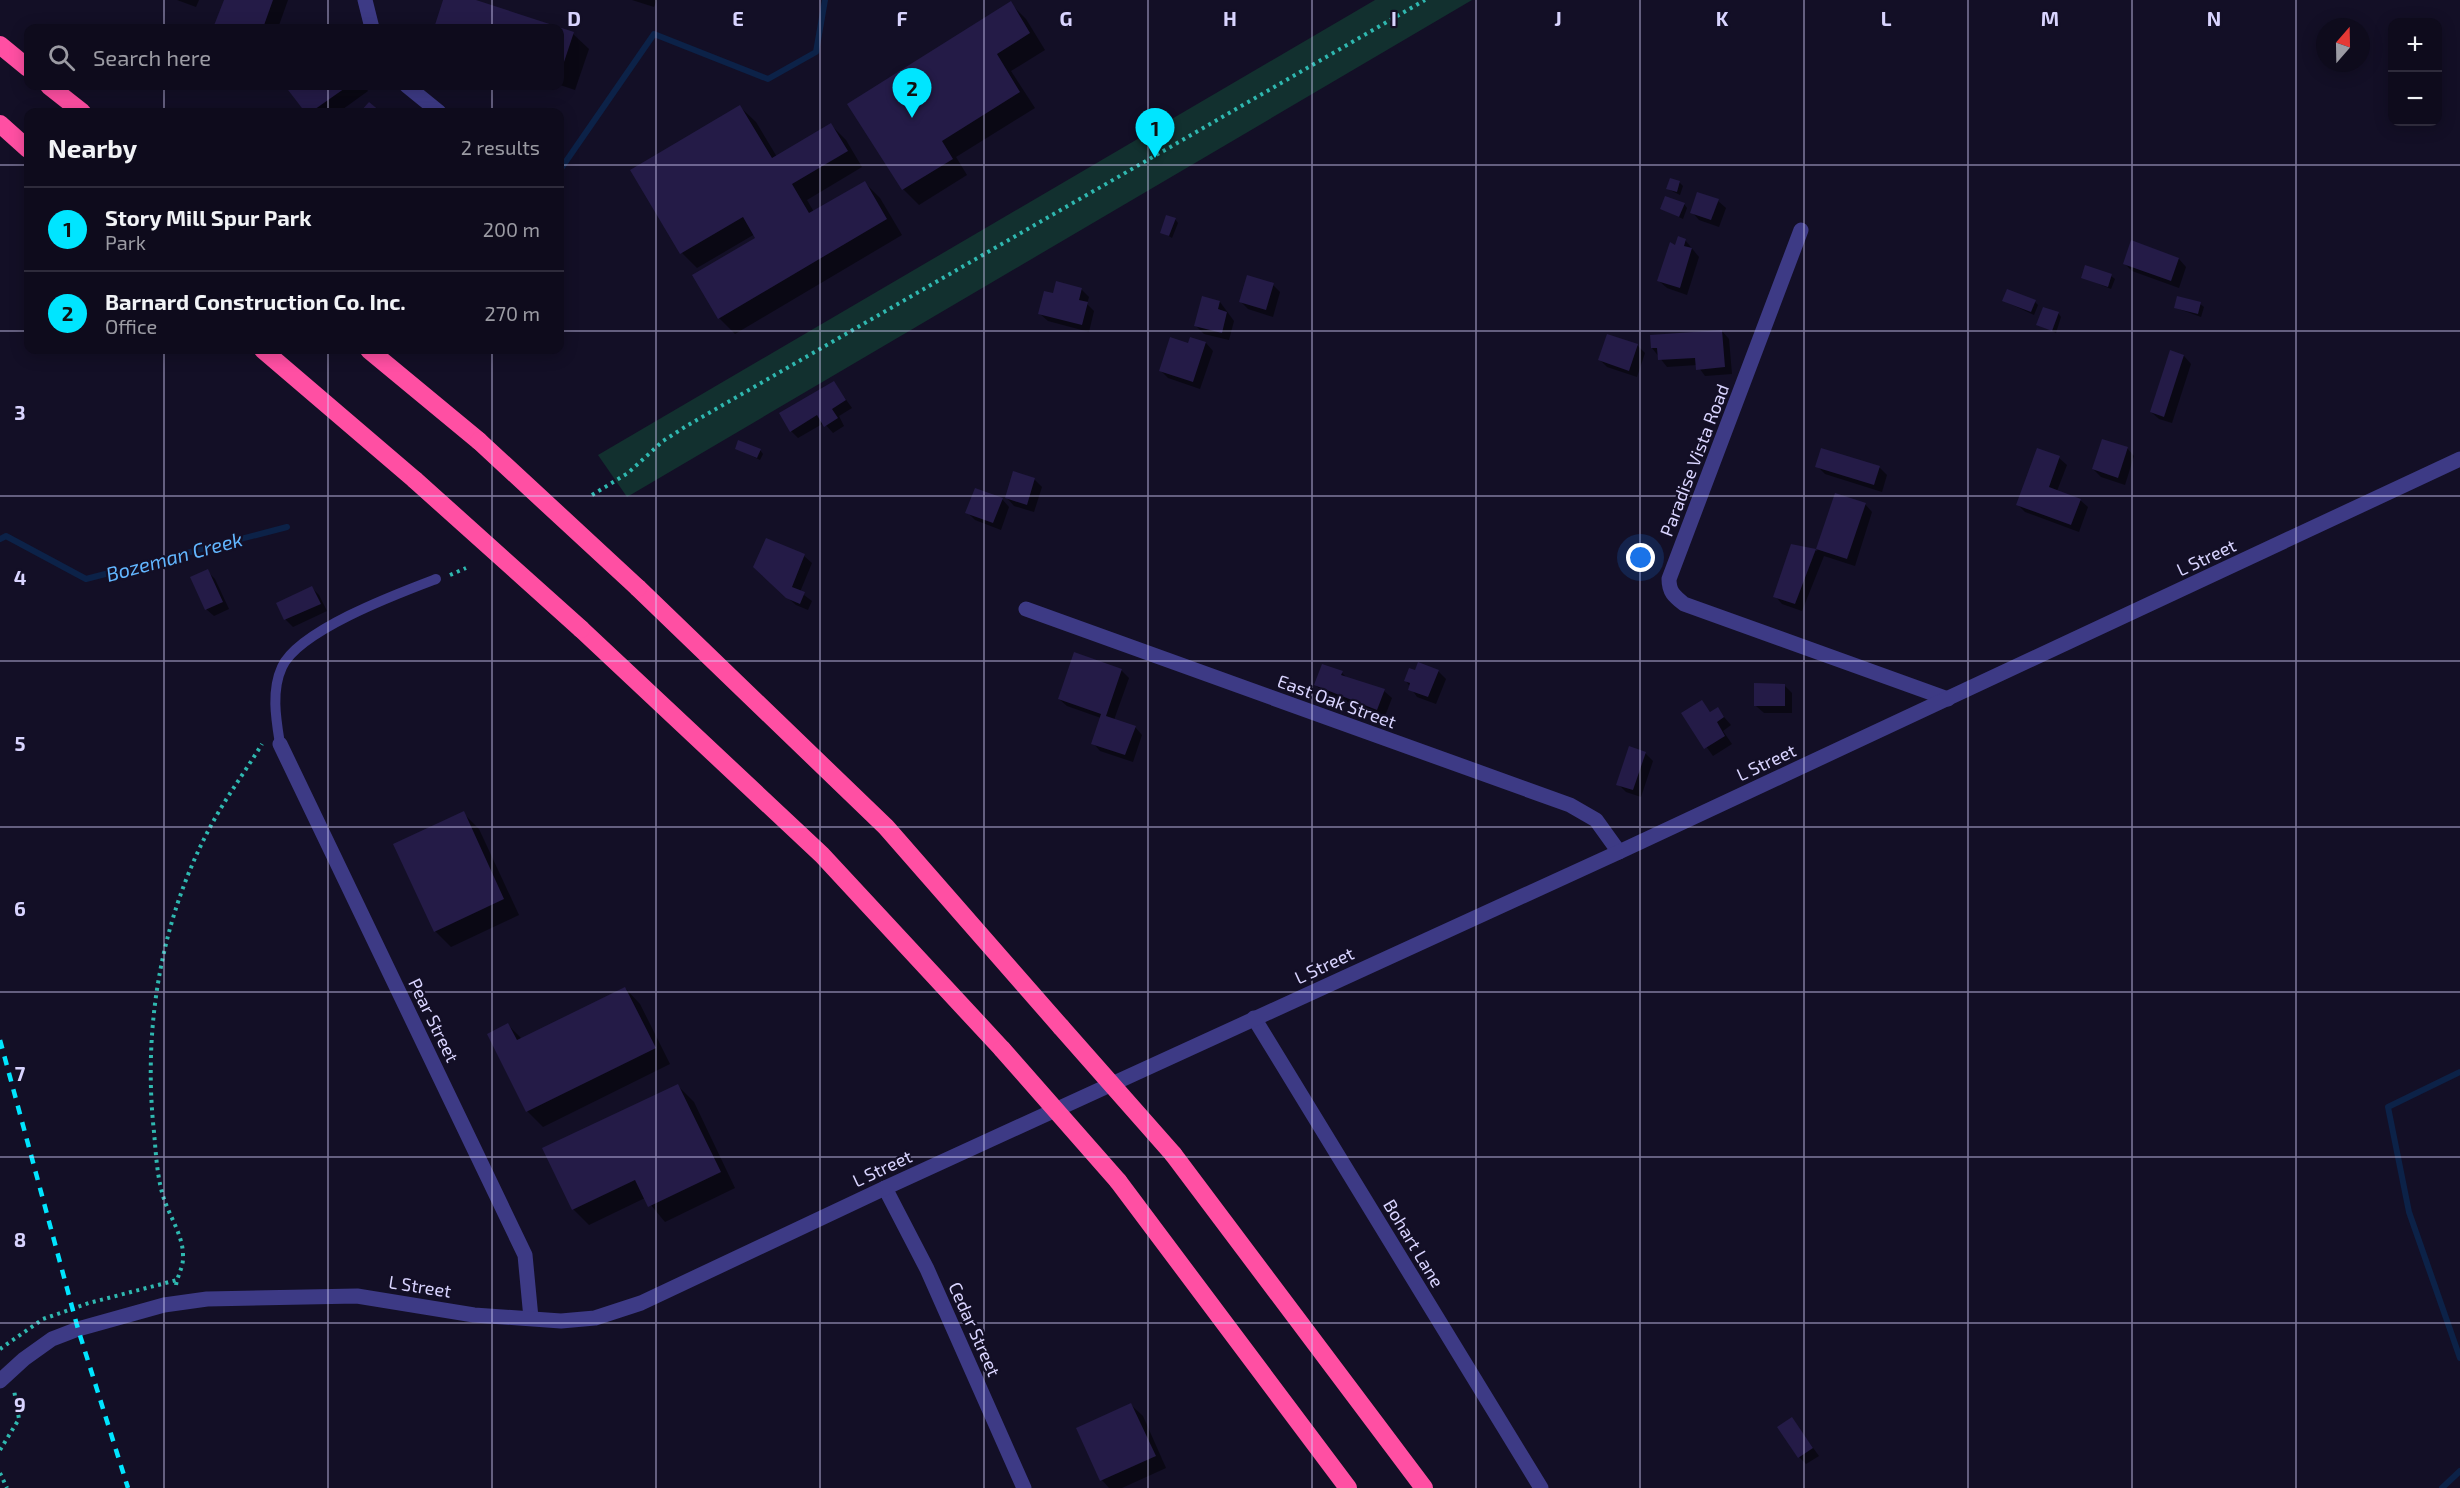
<!DOCTYPE html>
<meta charset="utf-8">
<style>
:root{--surface:#0e0b1c;--page:#1c1929;--text:#f1f3f6;--muted:#9b9ba3;--line:#2e2b3b;--accent:#00e5ff}
body{margin:0;font-family:"Exo 2",sans-serif;background:var(--page);color:var(--text)}
.controls{position:absolute;right:18px;top:18px;display:grid;overflow:hidden;border-radius:12px;box-shadow:0 3px 15px #0003}
.controls button{width:54px;height:54px;display:grid;place-items:center;padding:0;border:0;border-bottom:2px solid var(--line);background:var(--surface);color:var(--text);font:30px sans-serif}
.compass{position:absolute;left:2316px;top:18px;width:54px;height:54px;border-radius:50%;background:var(--surface);box-shadow:0 3px 15px #0003;rotate:20deg}
.you{position:absolute;left:1641px;top:558px;width:21px;height:21px;margin:-15px;border:4px solid #fff;border-radius:50%;background:#1a73e8;box-shadow:0 0 0 9px #1a73e833}
.badge{display:grid;place-items:center;width:39px;height:39px;border-radius:50%;background:var(--accent);color:#111;font-size:20px;font-weight:700}
.pin{position:absolute;translate:-50% -50px;filter:drop-shadow(0 2px 3px #0008)}
.pin::after{content:'';position:absolute;top:32px;width:21px;height:18px;background:inherit;clip-path:polygon(0 0,100% 0,50% 100%)}
.list{margin:0;padding:0;list-style:none}
h2{display:flex;justify-content:space-between;align-items:center;height:78px;margin:0;padding:0 24px;font-size:26px}
h2 small{font-size:20px;font-weight:400;color:var(--muted)}
.list li{display:grid;grid-template-columns:39px 1fr auto;gap:18px;align-items:center;box-sizing:border-box;height:84px;padding:0 24px;border-top:2px solid var(--line)}
.list b{display:block;font-size:22px;white-space:nowrap}
.list p{margin:0;font-size:20px;white-space:nowrap;color:var(--muted)}
.list em{font-size:20px;font-style:normal;color:var(--muted)}
.icon{flex:none;width:33px;height:33px;fill:none;stroke:currentColor;stroke-width:2;stroke-linecap:round;stroke-linejoin:round}
.map{position:relative;flex:none;width:2460px;height:1488px;overflow:hidden}
.search{position:absolute;background:var(--surface);box-shadow:0 3px 15px #0003;left:24px;top:24px;width:540px;height:66px;display:flex;align-items:center;gap:15px;box-sizing:border-box;padding:0 21px;border-radius:12px;color:var(--muted);font-size:22px}
.panel{position:absolute;background:var(--surface);box-shadow:0 3px 15px #0003;left:24px;top:108px;width:540px;height:246px;border-radius:12px}
.map>svg:first-child{display:block}
</style>
<div class="map">
<svg width="2460" height="1488" viewBox="0 0 2460 1488">
<rect width="100%" height="100%" fill="#130f26"/>
<!-- green -->
<polygon fill="#12302f" points="1375,0 1472,0 627,497 598,455"/>
<!-- shadow -->
<g fill="#0007">
<polygon points="177,0 199,0 196,7"/>
<polygon points="225,0 288,0 278,28 215,28"/>
<polygon points="445,0 471,0 557,28 435,28"/>
<polygon points="632,0 657,0 654,7"/>
<polygon points="1010,3 1026,19 1045,50 1011,71 1035,108 956,157 967,175 919,205 903,189 849,104"/>
<polygon points="560,29 573,34 589,49 575,90 560,85"/>
<polygon points="286,86 364,86 368,91 339,112 307,112"/>
<polygon points="740,107 756,122 777,157 831,125 846,140 862,167 807,200 814,212 864,182 880,198 902,235 735,334 719,318 694,276 757,238 755,234 697,268 682,253"/>
<polygon points="1679,182 1683,186 1680,195 1668,189"/>
<polygon points="1718,201 1726,208 1719,227 1699,220 1692,212"/>
<polygon points="1684,204 1687,208 1683,219 1662,209"/>
<polygon points="1175,219 1178,223 1172,238 1162,232"/>
<polygon points="1685,240 1699,257 1687,295 1667,288 1659,281 1676,247"/>
<polygon points="2179,259 2186,267 2179,288 2132,271 2124,263"/>
<polygon points="2111,276 2115,279 2111,289 2082,277"/>
<polygon points="1273,285 1280,292 1273,317 1248,309 1240,301"/>
<polygon points="1081,289 1089,297 1087,304 1094,311 1089,332 1048,321 1040,314 1054,294"/>
<polygon points="1204,298 1220,302 1234,321 1229,340 1204,334 1196,326"/>
<polygon points="2004,301 2035,302 2038,305 2034,315"/>
<polygon points="2200,304 2204,307 2201,317 2176,308"/>
<polygon points="2058,313 2061,317 2056,333 2038,325"/>
<polygon points="1722,331 1729,339 1732,374 1705,376 1697,365 1667,367 1652,348"/>
<polygon points="1206,343 1213,351 1200,389 1168,378 1160,370 1189,345"/>
<polygon points="1637,345 1645,353 1637,377 1607,367 1600,360"/>
<polygon points="2171,352 2184,356 2191,364 2172,423 2159,419 2151,412"/>
<polygon points="834,383 852,408 839,416 844,426 833,433 824,423 798,438 791,431"/>
<polygon points="736,448 760,450 763,454 760,460"/>
<polygon points="2127,448 2134,456 2125,485 2101,477 2093,469"/>
<polygon points="1822,450 1880,468 1887,475 1882,492 1825,474 1817,466"/>
<polygon points="2059,458 2067,465 2057,491 2080,500 2088,507 2079,532 2025,512 2018,505"/>
<polygon points="1034,479 1042,487 1034,512 1014,506 1007,498"/>
<polygon points="1836,494 1865,504 1872,512 1855,566 1824,556 1802,611 1782,604 1775,596 1792,545 1817,551"/>
<polygon points="1002,499 1009,507 1001,530 975,520 967,512"/>
<polygon points="804,556 812,563 800,592 812,601 808,610 796,605 762,575"/>
<polygon points="207,571 215,579 229,609 214,616 206,609"/>
<polygon points="312,588 319,595 327,611 293,627 286,620 278,603"/>
<polygon points="1121,670 1129,678 1114,720 1135,727 1142,735 1133,762 1100,751 1093,743 1101,718 1067,706 1059,699"/>
<polygon points="1438,671 1446,679 1436,704 1417,697 1406,681"/>
<polygon points="1342,673 1348,679 1384,691 1392,698 1385,716 1323,693 1316,685"/>
<polygon points="1784,685 1792,693 1792,713 1764,713 1756,706"/>
<polygon points="1702,702 1711,713 1717,709 1731,725 1723,731 1732,744 1713,756 1683,714"/>
<polygon points="1645,753 1653,761 1641,797 1626,792 1618,784"/>
<polygon points="463,813 479,829 519,915 451,947 435,931"/>
<polygon points="625,988 640,1004 670,1064 543,1127 527,1111 508,1025 522,1039"/>
<polygon points="678,1086 694,1102 735,1188 665,1222 645,1198 589,1225 573,1209"/>
<polygon points="1131,1405 1143,1416 1166,1468 1122,1488 1109,1488 1102,1480 1078,1429"/>
<polygon points="1792,1419 1819,1456 1806,1464 1799,1457"/>
</g>
<g fill="none" stroke-linecap="round" stroke-linejoin="round">
<!-- stream -->
<g stroke="#0c2248" stroke-width="6">
<polyline points="560,170 654,34 768,79 816,52 825,0"/>
<polyline points="0,539 6,536 86,579 287,527"/>
<polyline points="2460,1072 2388,1107 2409,1212 2460,1358"/>
<polyline points="2442,1488 2460,1471"/>
</g>
</g>
<!-- building -->
<g fill="#241b47">
<polygon points="224,0 273,0 263,28 213,28"/>
<polygon points="443,0 476,0 574,32 560,74 560,28 434,28"/>
<polygon points="1011,1 1030,33 997,54 1020,92 942,141 953,159 902,190 847,104"/>
<polygon points="285,86 348,86 311,112 305,112"/>
<polygon points="369,102 381,112 360,112"/>
<polygon points="740,105 772,158 831,123 848,151 792,184 809,213 865,181 887,219 718,319 692,275 755,238 743,217 680,254 630,170"/>
<polygon points="1670,178 1680,181 1677,192 1666,189"/>
<polygon points="1697,192 1719,199 1711,220 1690,213"/>
<polygon points="1665,196 1685,203 1679,217 1660,209"/>
<polygon points="1166,215 1176,218 1169,236 1160,233"/>
<polygon points="1678,236 1686,239 1684,246 1692,248 1680,288 1657,281 1670,242 1675,245"/>
<polygon points="2131,240 2179,258 2171,281 2123,264"/>
<polygon points="2085,265 2112,274 2108,287 2081,278"/>
<polygon points="1247,275 1274,283 1266,310 1239,302"/>
<polygon points="1056,281 1082,288 1079,300 1088,302 1082,325 1038,314 1044,291 1053,293"/>
<polygon points="2007,289 2036,300 2031,312 2002,301"/>
<polygon points="1202,296 1220,301 1218,309 1227,312 1222,333 1194,326"/>
<polygon points="2177,296 2201,302 2198,314 2174,308"/>
<polygon points="2043,307 2059,312 2052,331 2036,325"/>
<polygon points="1722,330 1725,367 1696,370 1695,358 1658,360 1657,348 1651,348 1650,335"/>
<polygon points="1607,334 1638,344 1629,371 1598,360"/>
<polygon points="1170,337 1188,343 1190,337 1206,342 1193,382 1159,371"/>
<polygon points="2170,350 2184,355 2164,417 2150,412"/>
<polygon points="834,381 846,400 832,409 838,418 824,427 817,415 790,432 779,413"/>
<polygon points="2102,439 2128,447 2118,478 2092,469"/>
<polygon points="738,440 761,449 757,458 735,449"/>
<polygon points="1821,448 1880,466 1874,485 1815,467"/>
<polygon points="2037,448 2060,456 2049,487 2081,499 2071,525 2016,505"/>
<polygon points="1013,471 1035,478 1027,505 1005,498"/>
<polygon points="975,488 1003,498 993,523 965,513"/>
<polygon points="1835,493 1866,503 1847,559 1816,549"/>
<polygon points="766,538 805,554 792,587 805,592 800,604 786,598 753,567"/>
<polygon points="1791,544 1816,549 1795,604 1773,597"/>
<polygon points="208,569 223,602 205,610 190,577"/>
<polygon points="312,586 321,604 284,620 276,603"/>
<polygon points="1074,652 1122,669 1106,716 1136,726 1125,755 1091,744 1101,714 1058,699"/>
<polygon points="1418,662 1439,670 1428,697 1408,690 1410,683 1404,681 1409,668 1415,670"/>
<polygon points="1322,664 1343,671 1341,675 1385,689 1377,710 1314,685"/>
<polygon points="1754,683 1785,684 1785,706 1754,706"/>
<polygon points="1702,700 1710,712 1718,707 1724,717 1717,722 1725,736 1704,749 1681,713"/>
<polygon points="1629,746 1646,752 1633,790 1616,785"/>
<polygon points="464,811 504,899 434,932 393,844"/>
<polygon points="625,987 656,1048 526,1112 487,1034 508,1023 517,1040"/>
<polygon points="678,1084 721,1172 648,1207 635,1180 572,1210 542,1148"/>
<polygon points="1131,1403 1156,1456 1100,1481 1076,1428"/>
<polygon points="1792,1417 1813,1448 1798,1458 1777,1427"/>
</g>
<g fill="none" stroke-linecap="round" stroke-linejoin="round">
<!-- path -->
<g stroke="#2fb8b0" stroke-width="4" stroke-dasharray="3 4.5" stroke-linecap="butt">
<polyline points="592,495 628,473 663,441 688,425 1425,0"/>
<polyline points="450,575 466,568"/>
<path d="M176 1285C178 1274 184 1266 183 1255 183 1236 170 1217 164 1199 157 1178 156 1154 154 1132 142 1023 163 908 218 813 232 789 248 767 262 744"/>
<polyline points="0,1349 43,1319 89,1303 177,1280"/>
<polyline points="0,1450 19,1419 14,1390"/>
<polyline points="0,1473 7,1488"/>
</g>
<!-- service -->
<path stroke="#3d3a85" stroke-width="10" d="M280 744C276 719 271 691 282 667 299 630 399 593 436 579"/>
<!-- minor -->
<g stroke="#3d3a85" stroke-width="15">
<polyline points="365,0 372,28"/>
<polyline points="407,86 439,112"/>
<path d="M1801 230 1669 579C1669 592 1674 596 1684 604L1948 699"/>
<polyline points="1026,609 1570,805 1596,820 1619,852"/>
<polyline points="280,744 525,1255 531,1318"/>
<polyline points="1254,1018 1541,1488"/>
<polyline points="885,1188 927,1269 1024,1488"/>
</g>
<!-- tertiary -->
<polyline stroke="#3d3a85" stroke-width="15" points="0,1381 24,1359 52,1339 78,1329 164,1305 207,1299 357,1296 474,1315 561,1321 595,1318 641,1303 885,1188 1619,852 2460,459"/>
<!-- motorway -->
<g stroke="#ff4fa3" stroke-width="18">
<polyline points="0,45 28,68"/>
<polyline points="49,86 82,112"/>
<polyline points="0,124 28,149"/>
<polyline points="263,350 415,480"/>
<polyline points="369,350 479,441"/>
<polyline points="638,588 886,827 1061,1027"/>
<polyline points="581,629 822,855 1002,1049"/>
<polyline points="1173,1154 1424,1488"/>
<polyline points="1118,1181 1348,1488"/>
</g>
<!-- rail -->
<polyline stroke="#00e5ff" stroke-width="4.5" stroke-dasharray="9 8" stroke-linecap="butt" points="0,1040 78,1329 128,1488"/>
<!-- motorway-bridge -->
<g stroke="#ff4fa3" stroke-width="18">
<polyline points="479,441 638,588"/>
<polyline points="415,480 581,629"/>
<polyline points="1061,1027 1173,1154"/>
<polyline points="1002,1049 1118,1181"/>
</g>
</g>
<!-- grid -->
<path fill="none" stroke="#d9d4ff" stroke-width="1.5" stroke-opacity="0.55" d="M164 0V28M328 0V28M492 0V28M656 0V1488M820 0V1488M984 0V1488M1148 0V1488M1312 0V1488M1476 0V1488M1640 0V1488M1804 0V1488M1968 0V1488M2132 0V1488M2296 0V1488M164 86V112M328 86V112M492 86V112M0 165H28M560 165H2460M0 331H28M560 331H2460M164 350V1488M328 350V1488M492 350V1488M0 496H2460M0 661H2460M0 827H2460M0 992H2460M0 1157H2460M0 1323H2460"/>
<g text-anchor="middle" dominant-baseline="central" stroke-width="4.5" stroke-linejoin="round" paint-order="stroke">
<!-- street labels -->
<g font-size="18" fill="#d9d4ff" stroke="#130f26">
<text transform="translate(1694 460) rotate(-69)">Paradise Vista Road</text>
<text transform="translate(2206 557) rotate(-25)">L Street</text>
<text transform="translate(1337 701) rotate(20)">East Oak Street</text>
<text transform="translate(1766 762) rotate(-25)">L Street</text>
<text transform="translate(1324 965) rotate(-25)">L Street</text>
<text transform="translate(434 1020) rotate(64)">Pear Street</text>
<text transform="translate(882 1168) rotate(-25)">L Street</text>
<text transform="translate(1414 1243) rotate(59)">Bohart Lane</text>
<text transform="translate(420 1286) rotate(9)">L Street</text>
<text transform="translate(975 1329) rotate(66)">Cedar Street</text>
</g>
<!-- water labels -->
<g font-size="20" font-style="italic" fill="#62b6ff" stroke="#130f26">
<text transform="translate(174 556) rotate(-15)">Bozeman Creek</text>
</g>
</g>
<g font-size="20" text-anchor="middle" font-weight="bold" fill="#d9d4ff" stroke="#130f26" stroke-width="4.5" stroke-linejoin="round" paint-order="stroke">
<text x="574" y="26">D</text>
<text x="738" y="26">E</text>
<text x="902" y="26">F</text>
<text x="1066" y="26">G</text>
<text x="1230" y="26">H</text>
<text x="1394" y="26">I</text>
<text x="1558" y="26">J</text>
<text x="1722" y="26">K</text>
<text x="1886" y="26">L</text>
<text x="2050" y="26">M</text>
<text x="2214" y="26">N</text>
<text x="20" y="420">3</text>
<text x="20" y="585">4</text>
<text x="20" y="751">5</text>
<text x="20" y="916">6</text>
<text x="20" y="1081">7</text>
<text x="20" y="1247">8</text>
<text x="20" y="1412">9</text>
</g>
</svg>
<div class="controls">
<button>+</button>
<button>−</button>
</div>
<svg class="compass" viewBox="-18 -18 36 36"><path d="M0-13l5 13h-10z" fill="#e53935"/><path d="M0 13l5-13h-10z" fill="#9b9ba3"/></svg>
<div class="you"></div>
<div class="pin badge" style="left:1155px;top:158px">1</div>
<div class="pin badge" style="left:912px;top:118px">2</div>
<div class="search"><svg class="icon" aria-label="search" viewBox="0 0 24 24"><circle cx="10" cy="10" r="6"/><path d="M15 15l6 6"/></svg>Search here</div>
<section class="panel">
<h2>Nearby<small>2 results</small></h2>
<ul class="list">
<li><span class="badge">1</span><div><b>Story Mill Spur Park</b><p>Park</p></div><em>200 m</em></li>
<li><span class="badge">2</span><div><b>Barnard Construction Co. Inc.</b><p>Office</p></div><em>270 m</em></li>
</ul>
</section>
</div>
